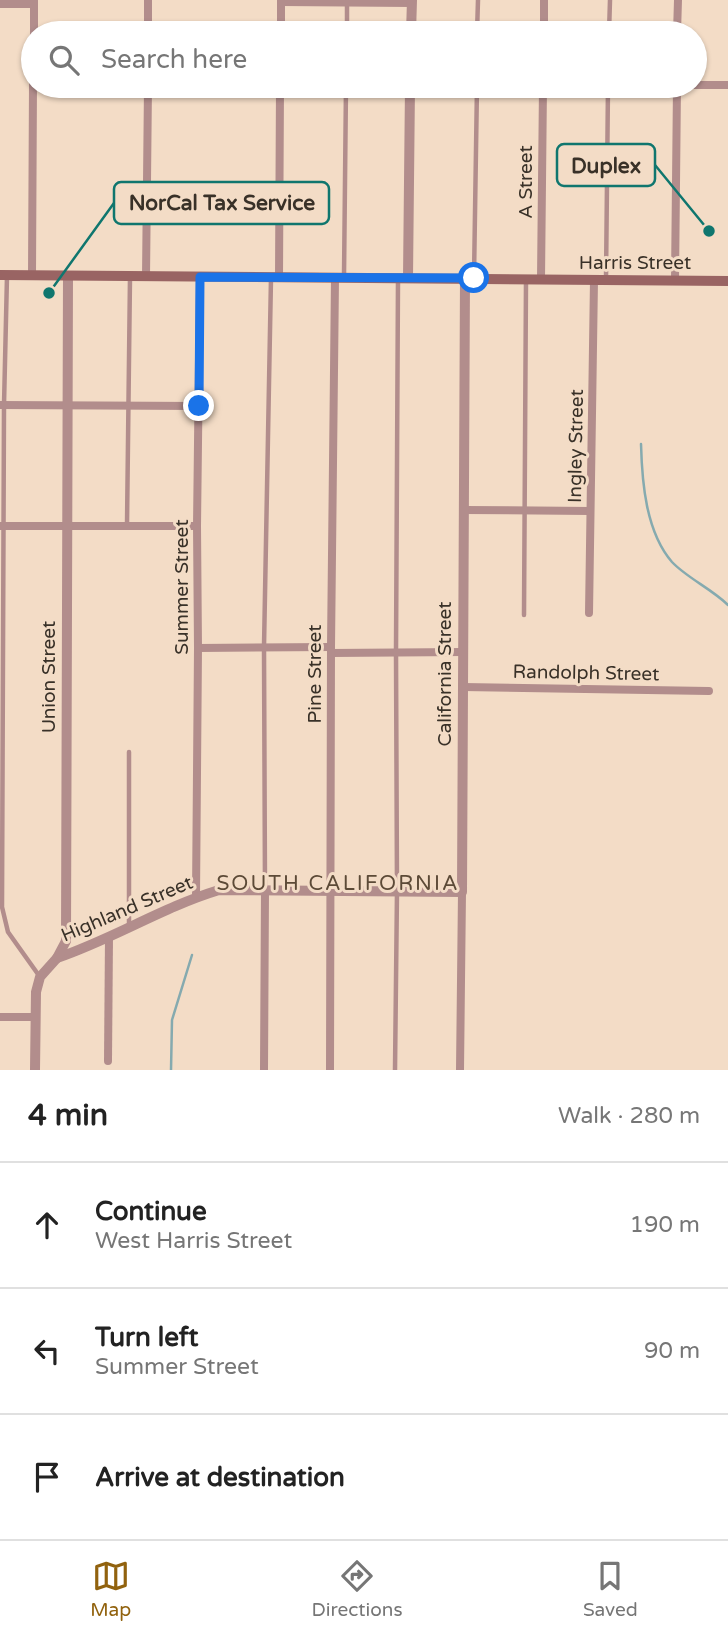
<!DOCTYPE html>
<meta charset="utf-8">
<style>
:root{--surface:#fff;--page:#f2f2f2;--text:#222;--muted:#767676;--line:#e0e0e0;--accent:#91620e}
body{margin:0;font-family:"Varela Round",sans-serif;background:var(--page);color:var(--text)}
.stop{position:absolute;width:21px;height:21px;margin:-16px;border:5px solid #1a73e8;border-radius:50%;background:#fff}
.stop.end{background:#1a73e8;border-color:#fff;box-shadow:0 2px 7px #0008}
.list{margin:0;padding:0;list-style:none}
h2{display:flex;justify-content:space-between;align-items:center;height:91px;margin:0;padding:0 28px;font-size:30px}
h2 small{font-size:23px;font-weight:400;color:var(--muted)}
.list li{display:grid;grid-template-columns:46px 1fr auto;gap:21px;align-items:center;box-sizing:border-box;height:126px;padding:0 28px;border-top:2px solid var(--line)}
.list b{display:block;font-size:26px;white-space:nowrap}
.list p{margin:0;font-size:23px;white-space:nowrap;color:var(--muted)}
.list em{font-size:23px;font-style:normal;color:var(--muted)}
.icon{flex:none;width:38px;height:38px;fill:none;stroke:currentColor;stroke-width:2;stroke-linecap:round;stroke-linejoin:round}
.map{position:relative;flex:none;width:728px;height:1070px;overflow:hidden}
.search{position:absolute;background:var(--surface);box-shadow:0 2px 5px #0004;left:21px;right:21px;top:21px;height:77px;display:flex;align-items:center;gap:18px;box-sizing:border-box;padding:0 24px;border-radius:38px;color:var(--muted);font-size:26px}
.sheet{height:469px;background:var(--surface)}
nav{display:flex;justify-content:space-around;align-items:center;box-sizing:border-box;height:98px;border-top:2px solid var(--line);background:var(--surface);font-size:19px;color:var(--muted)}
nav a{display:grid;justify-items:center;gap:4px}
nav .on{color:var(--accent)}
.map>svg:first-child{display:block}
</style>
<div class="map">
<svg width="728" height="1070" viewBox="0 0 728 1070">
<rect width="100%" height="100%" fill="#f3dcc6"/>
<g fill="none" stroke-linecap="round" stroke-linejoin="round">
<!-- stream -->
<g stroke="#85aaaf" stroke-width="2.5">
<path d="M641 444C642 483 646 532 672 562 687 578 712 589 728 605"/>
<polyline points="171,1070 172,1020 192,955"/>
</g>
<!-- service -->
<g stroke="#b28d8c" stroke-width="4.5">
<polyline points="347,33 347,3"/>
<polyline points="477,33 478,0"/>
<polyline points="609,33 610,0"/>
<polyline points="7,276 4,405 2,907 8,932 40,977"/>
<polyline points="344,277 346,86"/>
<polyline points="474,277 477,86"/>
<polyline points="606,279 608,86"/>
<polyline points="127,525 130,277"/>
<polyline points="524,615 526,280"/>
<polyline points="265,889 264,647 271,278"/>
<polyline points="129,926 129,752"/>
<polyline points="395,1070 397,891 396,652 398,279"/>
</g>
<!-- minor -->
<g stroke="#b28d8c" stroke-width="8">
<polyline points="281,2 412,3"/>
<polyline points="0,4 34,4"/>
<polyline points="34,33 34,1"/>
<polyline points="148,33 148,0"/>
<polyline points="281,33 281,0"/>
<polyline points="544,33 544,0"/>
<polyline points="677,33 678,0"/>
<polyline points="695,85 728,85"/>
<polyline points="32,275 33,84"/>
<polyline points="146,277 148,86"/>
<polyline points="279,278 280,86"/>
<polyline points="541,279 543,86"/>
<polyline points="675,280 677,86"/>
<polyline points="0,405 199,406"/>
<polyline points="464,510 590,511"/>
<polyline points="0,526 197,526"/>
<polyline points="589,613 594,280"/>
<polyline points="198,648 331,647"/>
<polyline points="331,653 463,652"/>
<polyline points="463,687 709,691"/>
<polyline points="196,897 198,648 197,526 200,277"/>
<polyline points="0,1017 35,1017"/>
<polyline points="108,1061 109,937"/>
<polyline points="264,1070 265,891"/>
<polyline points="330,1070 331,647 335,278"/>
<polyline points="460,1070 462,892"/>
</g>
<!-- tertiary -->
<g stroke="#b28d8c" stroke-width="10">
<polyline points="411,33 412,0"/>
<polyline points="408,278 410,86"/>
<path d="M57 958C113 939 163 907 219 890L462 892 465 278"/>
<polyline points="35,1070 36,992 40,977 57,958 66,941 68,276"/>
</g>
<!-- secondary -->
<polyline stroke="#996463" stroke-width="10" points="0,275 728,281"/>
</g>
<g fill="none" stroke-linecap="round" stroke-linejoin="round">
<!-- route -->
<polyline stroke="#1a73e8" stroke-width="9" points="199,406 200,277 474,278"/>
</g>
<g text-anchor="middle" dominant-baseline="central" stroke-width="6" stroke-linejoin="round" paint-order="stroke">
<!-- street labels -->
<g font-size="19" fill="#393128" stroke="#f3dcc6">
<text transform="translate(526 182) rotate(-90)">A Street</text>
<text x="635" y="263">Harris Street</text>
<text transform="translate(576 446) rotate(-89)">Ingley Street</text>
<text transform="translate(182 587) rotate(-90)">Summer Street</text>
<text transform="translate(586 673) rotate(1)">Randolph Street</text>
<text transform="translate(315 674) rotate(-90)">Pine Street</text>
<text transform="translate(445 674) rotate(-90)">California Street</text>
<text transform="translate(49 677) rotate(-90)">Union Street</text>
<text transform="translate(127 909) rotate(-23)">Highland Street</text>
</g>
<!-- neighbourhood labels -->
<g font-size="21" letter-spacing="2" fill="#5c4a37" stroke="#f3dcc6">
<text x="338" y="883">SOUTH CALIFORNIA</text>
</g>
</g>
<!-- callouts -->
<path fill="none" stroke="#0f766e" stroke-width="2.5" d="M709 231L655 165M49 293L114 203"/>
<g fill="#0f766e" stroke="#f3dcc6" stroke-width="2.5">
<circle cx="709" cy="231" r="7"/>
<circle cx="49" cy="293" r="7"/>
</g>
<g fill="#f3dcc6" stroke="#0f766e" stroke-width="2.5">
<rect x="557" y="144" width="98" height="42" rx="7"/>
<rect x="114" y="182" width="215" height="42" rx="7"/>
</g>
<g font-size="21" text-anchor="middle" font-weight="bold" fill="#393128">
<text x="606" y="173">Duplex</text>
<text x="222" y="210">NorCal Tax Service</text>
</g>
</svg>
<div class="stop" style="left:474px;top:278px"></div>
<div class="stop end" style="left:199px;top:406px"></div>
<div class="search"><svg class="icon" aria-label="search" viewBox="0 0 24 24"><circle cx="10" cy="10" r="6"/><path d="M15 15l6 6"/></svg>Search here</div>
</div>
<section class="sheet">
<h2>4 min<small>Walk · 280 m</small></h2>
<ul class="list">
<li><svg class="icon" aria-label="ahead" viewBox="0 0 24 24"><path d="M12 20V5M6 11l6-6 6 6"/></svg><div><b>Continue</b><p>West Harris Street</p></div><em>190 m</em></li>
<li><svg class="icon" aria-label="left" viewBox="0 0 24 24"><path d="M17 20v-9H6M10 6l-5 5 5 5"/></svg><div><b>Turn left</b><p>Summer Street</p></div><em>90 m</em></li>
<li><svg class="icon" aria-label="arrive" viewBox="0 0 24 24"><path d="M6 21V4h12l-3 4 3 4H6"/></svg><div><b>Arrive at destination</b></div></li>
</ul>
</section>
<nav>
<a class="on"><svg class="icon" aria-label="map" viewBox="0 0 24 24"><path d="M3 6l6-2 6 2 6-2v14l-6 2-6-2-6 2zM9 4v14M15 6v14"/></svg>Map</a>
<a><svg class="icon" aria-label="directions" viewBox="0 0 24 24"><path d="M12 3l9 9-9 9-9-9zM9 14v-3h6M13 9l2 2-2 2"/></svg>Directions</a>
<a><svg class="icon" aria-label="saved" viewBox="0 0 24 24"><path d="M7 4h10v16l-5-4-5 4z"/></svg>Saved</a>
</nav>
